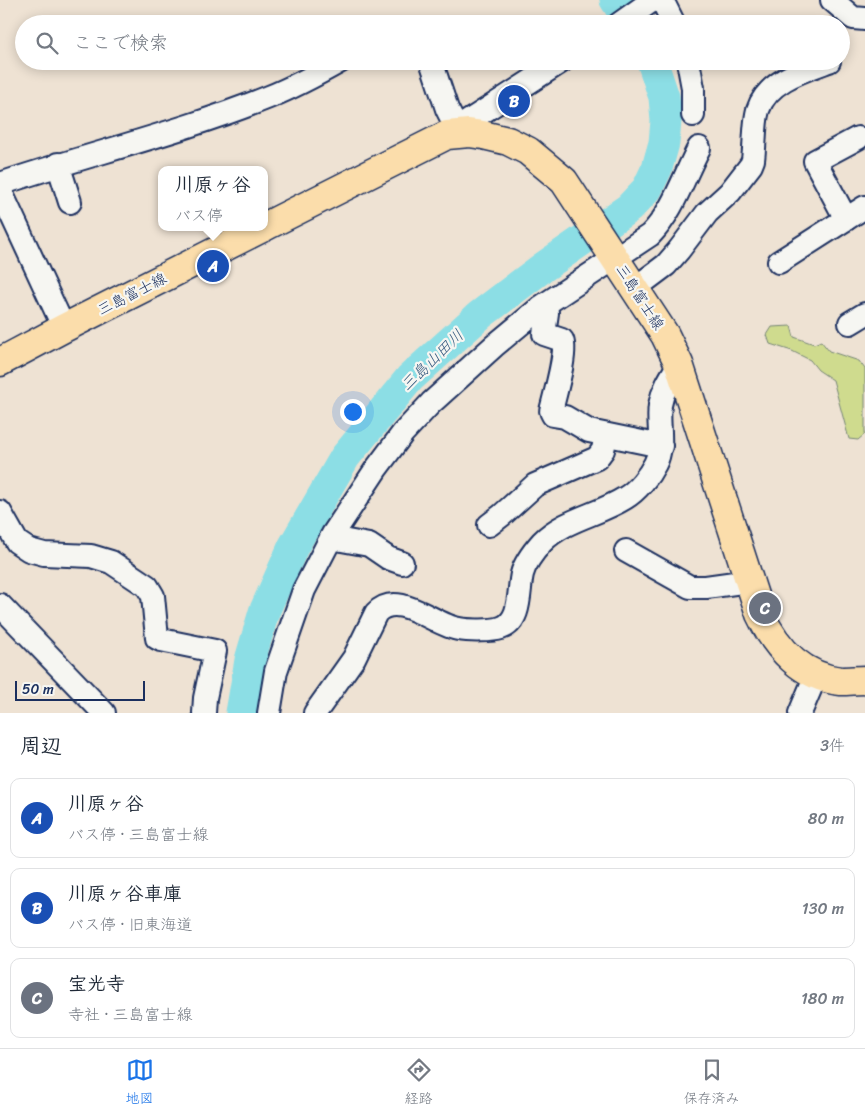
<!DOCTYPE html>
<html lang="ja">
<meta charset="utf-8">
<style>
:root{--surface:#fff;--page:#f6f6f7;--text:#1f2937;--muted:#747a83;--line:#e0e1e3;--accent:#1a73e8}
body{margin:0;font-family:Sriracha,"Klee One",sans-serif;background:var(--page);color:var(--text)}
.scale{position:absolute;left:15px;bottom:12px;width:130px;box-sizing:border-box;padding-left:5px;border:2px solid #1b2f5e;border-top:0;font-size:14px;line-height:18px;white-space:nowrap;color:#1b2f5e;-webkit-text-stroke:4px #f6f6f2;paint-order:stroke}
.you{position:absolute;left:352px;top:411px;width:18px;height:18px;margin:-12px;border:4px solid #fff;border-radius:50%;background:#1a73e8;box-shadow:0 0 0 8px #1a73e833}
.badge{display:grid;place-items:center;width:32px;height:32px;border-radius:50%;background:var(--accent);color:#fff;font-size:16px;font-weight:700}
.pin{position:absolute;translate:-50% -50%;border:2px solid #fff;box-shadow:0 1px 5px #0006}
.popup{position:absolute;left:158px;top:166px;width:110px;height:65px;box-sizing:border-box;display:grid;place-content:center;border-radius:10px;background:var(--surface);filter:drop-shadow(0 1px 4px #0005);font-size:16px;white-space:nowrap;color:var(--muted)}
.popup b{font-size:19px;color:var(--text)}
.popup::after{content:'';position:absolute;left:50%;top:100%;margin-left:-10px;border:10px solid transparent;border-top-color:var(--surface)}
.list{margin:0;padding:0;list-style:none}
h2{display:flex;justify-content:space-between;align-items:center;height:65px;margin:0;padding:0 20px;font-size:21px}
h2 small{font-size:16px;font-weight:400;color:var(--muted)}
.list li{display:grid;grid-template-columns:32px 1fr auto;gap:15px;align-items:center;box-sizing:border-box;height:80px;margin:0 10px 10px;padding:0 10px;border:1px solid var(--line);border-radius:10px}
.list b{display:block;font-size:19px;white-space:nowrap}
.list p{margin:0;font-size:16px;white-space:nowrap;color:var(--muted)}
.list em{font-size:16px;font-style:normal;color:var(--muted)}
.icon{flex:none;width:28px;height:28px;fill:none;stroke:currentColor;stroke-width:2;stroke-linecap:round;stroke-linejoin:round}
.map{position:relative;flex:none;width:865px;height:713px;overflow:hidden}
.search{position:absolute;background:var(--surface);box-shadow:0 2px 12px #0003;left:15px;right:15px;top:15px;height:55px;display:flex;align-items:center;gap:12px;box-sizing:border-box;padding:0 18px;border-radius:28px;color:var(--muted);font-size:19px}
.sheet{height:335px;background:var(--surface)}
nav{display:flex;justify-content:space-around;align-items:center;box-sizing:border-box;height:70px;border-top:1px solid var(--line);background:var(--surface);font-size:14px;color:var(--muted)}
nav a{display:grid;justify-items:center;gap:2px}
nav .on{color:var(--accent)}
.map>svg:first-child{display:block}
</style>
<div class="map">
<svg width="865" height="713" viewBox="0 0 865 713">
<rect width="100%" height="100%" fill="#eee2d3"/>
<filter id="ink" filterUnits="userSpaceOnUse"><feTurbulence type="fractalNoise" baseFrequency=".02" numOctaves="2"/><feDisplacementMap in="SourceGraphic" scale="10" xChannelSelector="R" yChannelSelector="G"/><feConvolveMatrix kernelMatrix="1 2 1 2 8 2 1 2 1" color-interpolation-filters="sRGB"/></filter>
<g filter="url(#ink)">
<!-- green -->
<polygon fill="#cfdb8e" stroke="#758576" points="791,326 794,337 814,344 821,341 829,351 859,361 865,369 865,434 858,440 849,439 833,380 818,370 810,360 792,351 770,344 767,335 772,327"/>
<g fill="none" stroke-linecap="round" stroke-linejoin="round">
<!-- river -->
<g stroke="#8cdee5" stroke-width="31">
<polyline points="615,0 631,24"/>
<polyline points="241,713 250,660 264,612 293,547 345,457 410,378 480,315 542,268 629,208 647,189 657,168 664,143 666,121 664,97 652,61"/>
</g>
<defs>
<g id="minor">
<polyline points="662,0 674,24"/>
<polyline points="832,0 853,18 865,19"/>
<polyline points="619,24 653,0"/>
<polyline points="431,61 447,109 457,129"/>
<polyline points="688,61 693,88 693,115"/>
<polyline points="447,135 562,61"/>
<polyline points="858,138 815,161 846,219 865,207"/>
<polyline points="58,164 70,202"/>
<path d="M0 184C89 154 182 132 269 97 294 87 318 74 341 61"/>
<polyline points="0,190 64,328"/>
<polyline points="779,262 846,219"/>
<path d="M634 289 666 265 679 250 707 213 730 192 751 165 753 160C755 146 754 123 758 110 767 81 804 70 829 61"/>
<path d="M546 304 547 313 544 334 562 340C568 350 554 398 551 411L553 415 565 417 589 431 661 446"/>
<polyline points="850,323 865,314"/>
<polyline points="0,512 17,542 29,550 44,554 91,556 111,562 147,586 153,596 157,638 161,640 215,651 205,698 204,713"/>
<polyline points="489,525 502,515 535,485 597,458 603,450 606,435"/>
<polyline points="331,538 369,545 388,558 402,563"/>
<polyline points="626,551 690,587 706,587 749,581"/>
<polyline points="0,605 104,713"/>
<path d="M269 713 276 671 304 590 333 534 376 469 403 433 431 403 494 346 541 307 650 235C673 212 684 176 699 148"/>
<path d="M315 713 354 658 376 613C398 589 435 626 459 629 469 631 492 631 501 628 522 621 518 591 522 574 525 562 534 551 542 542 565 519 598 515 625 498 637 491 649 476 655 464 665 445 657 425 660 405 663 389 671 377 679 364"/>
<polyline points="800,713 816,675"/>
</g>
<g id="major">
<path d="M264 227 447 135 469 133 483 135 508 141 528 151 564 181 665 335 679 364 760 614C776 648 802 677 841 681 849 681 857 680 865 680"/>
<polyline points="0,362 64,328 264,227"/>
</g>
</defs>
<!-- minor casing -->
<use href="#minor" stroke="#1b2f5e" stroke-width="26"/>
<!-- major casing -->
<use href="#major" stroke="#1b2f5e" stroke-width="31"/>
<!-- minor -->
<use href="#minor" stroke="#f6f6f2" stroke-width="22"/>
<!-- major -->
<use href="#major" stroke="#fbddab" stroke-width="28"/>
</g>
</g>
<g text-anchor="middle" dominant-baseline="central" stroke-width="4.5" stroke-linejoin="round" paint-order="stroke">
<!-- street labels -->
<g font-size="15" fill="#1b2f5e" stroke="#f6f6f2">
<text transform="translate(132 294) rotate(-27)">三島富士線</text>
<text transform="translate(640 297) rotate(57)">三島富士線</text>
</g>
<!-- water labels -->
<g font-size="16" font-style="italic" fill="#375b80" stroke="#f6f6f2">
<text transform="translate(432 360) rotate(-44)">三島山田川</text>
</g>
</g>
</svg>
<div class="scale">50 m</div>
<div class="you"></div>
<div class="pin badge" style="left:213px;top:266px;background:#1a4fb4">A</div>
<div class="popup"><b>川原ヶ谷</b>バス停</div>
<div class="pin badge" style="left:514px;top:101px;background:#1a4fb4">B</div>
<div class="pin badge" style="left:765px;top:608px;background:#6b7280">C</div>
<div class="search"><svg class="icon" aria-label="search" viewBox="0 0 24 24"><circle cx="10" cy="10" r="6"/><path d="M15 15l6 6"/></svg>ここで検索</div>
</div>
<section class="sheet">
<h2>周辺<small>3件</small></h2>
<ul class="list">
<li><span class="badge" style="background:#1a4fb4">A</span><div><b>川原ヶ谷</b><p>バス停 · 三島富士線</p></div><em>80 m</em></li>
<li><span class="badge" style="background:#1a4fb4">B</span><div><b>川原ヶ谷車庫</b><p>バス停 · 旧東海道</p></div><em>130 m</em></li>
<li><span class="badge" style="background:#6b7280">C</span><div><b>宝光寺</b><p>寺社 · 三島富士線</p></div><em>180 m</em></li>
</ul>
</section>
<nav>
<a class="on"><svg class="icon" aria-label="map" viewBox="0 0 24 24"><path d="M3 6l6-2 6 2 6-2v14l-6 2-6-2-6 2zM9 4v14M15 6v14"/></svg>地図</a>
<a><svg class="icon" aria-label="directions" viewBox="0 0 24 24"><path d="M12 3l9 9-9 9-9-9zM9 14v-3h6M13 9l2 2-2 2"/></svg>経路</a>
<a><svg class="icon" aria-label="saved" viewBox="0 0 24 24"><path d="M7 4h10v16l-5-4-5 4z"/></svg>保存済み</a>
</nav>
